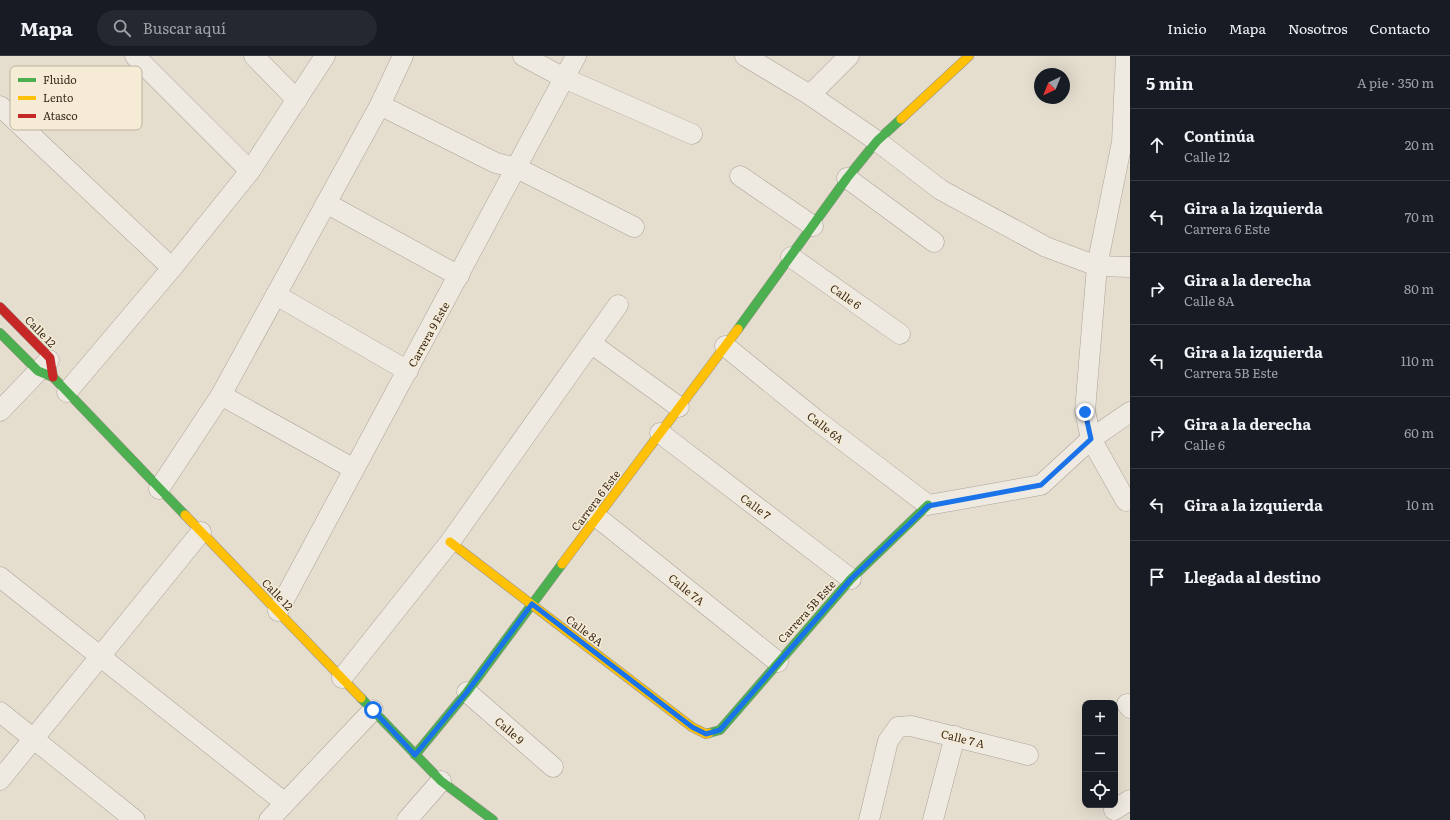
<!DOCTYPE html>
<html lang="es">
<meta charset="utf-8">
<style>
:root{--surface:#171b24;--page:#242831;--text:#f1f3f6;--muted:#9ea1a6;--line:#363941}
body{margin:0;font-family:Literata,serif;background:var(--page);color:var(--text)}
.controls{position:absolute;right:12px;bottom:12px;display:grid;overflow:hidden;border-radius:8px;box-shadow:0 4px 16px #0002}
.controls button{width:36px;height:36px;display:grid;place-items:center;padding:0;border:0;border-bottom:1px solid var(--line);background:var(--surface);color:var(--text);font:20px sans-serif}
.compass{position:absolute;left:1034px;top:12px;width:36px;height:36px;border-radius:50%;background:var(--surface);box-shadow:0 4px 16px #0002;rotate:223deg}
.stop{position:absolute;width:12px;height:12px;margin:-9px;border:3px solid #1a73e8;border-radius:50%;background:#fff}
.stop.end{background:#1a73e8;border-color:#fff;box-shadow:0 1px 4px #0008}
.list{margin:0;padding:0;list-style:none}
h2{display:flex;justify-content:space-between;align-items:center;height:52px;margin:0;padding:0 16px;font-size:17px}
h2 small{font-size:13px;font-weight:400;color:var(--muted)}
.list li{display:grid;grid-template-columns:26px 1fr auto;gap:12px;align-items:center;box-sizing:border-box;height:72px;padding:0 16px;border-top:1px solid var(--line)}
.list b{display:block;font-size:15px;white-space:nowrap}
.list p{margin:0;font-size:13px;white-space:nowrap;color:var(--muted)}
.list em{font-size:13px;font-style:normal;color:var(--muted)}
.icon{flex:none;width:22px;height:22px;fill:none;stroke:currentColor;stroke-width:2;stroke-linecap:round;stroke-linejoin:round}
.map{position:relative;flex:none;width:1130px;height:764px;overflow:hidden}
header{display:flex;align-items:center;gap:24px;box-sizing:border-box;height:56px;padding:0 20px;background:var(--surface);border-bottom:1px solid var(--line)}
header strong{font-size:19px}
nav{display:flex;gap:22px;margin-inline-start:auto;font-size:14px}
.search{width:280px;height:36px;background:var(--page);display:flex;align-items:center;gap:10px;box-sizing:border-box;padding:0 14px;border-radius:22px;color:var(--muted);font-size:15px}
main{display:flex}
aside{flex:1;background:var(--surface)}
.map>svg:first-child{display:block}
</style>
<header>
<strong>Mapa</strong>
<div class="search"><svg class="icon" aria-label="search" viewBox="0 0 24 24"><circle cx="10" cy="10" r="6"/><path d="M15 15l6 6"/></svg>Buscar aquí</div>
<nav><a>Inicio</a><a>Mapa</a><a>Nosotros</a><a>Contacto</a></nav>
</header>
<main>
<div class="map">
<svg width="1130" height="764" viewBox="0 0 1130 764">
<rect width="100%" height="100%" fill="#e5decf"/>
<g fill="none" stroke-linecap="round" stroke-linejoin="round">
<defs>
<g id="street">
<polyline points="135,0 250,115"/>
<polyline points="254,0 297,44"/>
<polyline points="523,0 564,22 692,78"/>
<polyline points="745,0 810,39 877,85 941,134 1046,191 1097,210 1130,211"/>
<polyline points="1126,0 1122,86 1097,210 1085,355 1091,383 1126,445"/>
<polyline points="810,39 849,0"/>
<polyline points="380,49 496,107 517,112 634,171"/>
<polyline points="0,50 172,212"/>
<polyline points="740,120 813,170"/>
<polyline points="847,122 934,186"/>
<polyline points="326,147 459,220"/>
<polyline points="791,201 900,278"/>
<polyline points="276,239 408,315"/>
<polyline points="592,288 679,351"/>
<polyline points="725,290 815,363 928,449 1041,429 1091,383 1130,356"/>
<polyline points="67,336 172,212 250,115 325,0"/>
<polyline points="221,339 354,413"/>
<polyline points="0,355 49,304"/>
<polyline points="660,377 851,523"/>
<polyline points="159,433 221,339 380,49 403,0"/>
<polyline points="597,461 778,606"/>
<polyline points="0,521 285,747"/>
<polyline points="278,555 576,0"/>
<polyline points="342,622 450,486 618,249"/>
<polyline points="467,636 553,711"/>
<polyline points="1127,648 1130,652"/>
<polyline points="0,656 135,764"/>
<polyline points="0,724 201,476"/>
<polyline points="1114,754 1130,744"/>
<polyline points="269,764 373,654"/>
<polyline points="407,764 441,725"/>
<polyline points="869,764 888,685 898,671 911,670 1028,699"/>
<polyline points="933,764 955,680"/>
</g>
<g id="fast">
<polyline points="738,273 847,122 877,85 901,63"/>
<polyline points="0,277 38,315 53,321 185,459"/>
<polyline points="361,642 441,725 493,764"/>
<polyline points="709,677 720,674 851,523 928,449"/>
<polyline points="415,699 467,636 562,508"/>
</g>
<g id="slow">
<polyline points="901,63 969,0"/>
<polyline points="185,459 361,642"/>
<polyline points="450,486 692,671 706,678 709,677"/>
<polyline points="562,508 738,273"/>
</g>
<polyline id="jam" points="0,251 50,302 53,321"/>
</defs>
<!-- street casing -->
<use href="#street" stroke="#aba397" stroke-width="21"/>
<!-- fast casing -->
<use href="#fast" stroke="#9a9388" stroke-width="10"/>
<!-- slow casing -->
<use href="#slow" stroke="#9a9388" stroke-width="10"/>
<!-- jam casing -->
<use href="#jam" stroke="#9a9388" stroke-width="10"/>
<!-- street -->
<use href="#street" stroke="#eee9e1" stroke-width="20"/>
<!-- fast -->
<use href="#fast" stroke="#4caf50" stroke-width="9"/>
<!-- slow -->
<use href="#slow" stroke="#ffc107" stroke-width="9"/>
<!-- jam -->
<use href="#jam" stroke="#c62828" stroke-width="9"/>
</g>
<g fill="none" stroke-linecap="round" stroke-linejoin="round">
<!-- route -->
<polyline stroke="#1a73e8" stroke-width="5" points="373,654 415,699 467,636 532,548 692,671 706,678 720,674 851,523 928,450 1041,429 1091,383 1085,356"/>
</g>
<g text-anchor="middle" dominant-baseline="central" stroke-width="3" stroke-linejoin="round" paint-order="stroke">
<!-- street labels -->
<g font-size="11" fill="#3b2b1f" stroke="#f6ecd5">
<text transform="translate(846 240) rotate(35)">Calle 6</text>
<text transform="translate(41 275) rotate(46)">Calle 12</text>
<text transform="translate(428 278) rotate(-61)">Carrera 9 Este</text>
<text transform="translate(826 371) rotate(38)">Calle 6A</text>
<text transform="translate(595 444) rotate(-53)">Carrera 6 Este</text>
<text transform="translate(756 450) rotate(37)">Calle 7</text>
<text transform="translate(687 533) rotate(39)">Calle 7A</text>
<text transform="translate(278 538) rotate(46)">Calle 12</text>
<text transform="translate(806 555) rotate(-48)">Carrera 5B Este</text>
<text transform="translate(585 574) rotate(37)">Calle 8A</text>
<text transform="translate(510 674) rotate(41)">Calle 9</text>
<text transform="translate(963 682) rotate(14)">Calle 7 A</text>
</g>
</g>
<!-- legend -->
<rect x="10" y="10" width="132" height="64" rx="6" fill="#f6ecd5" stroke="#beb29e" stroke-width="1"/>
<rect x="18" y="22" width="18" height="4" fill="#4caf50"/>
<rect x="18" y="40" width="18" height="4" fill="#ffc107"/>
<rect x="18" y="58" width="18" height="4" fill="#c62828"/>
<g font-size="11" fill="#3b2b1f">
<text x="43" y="28">Fluido</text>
<text x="43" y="46">Lento</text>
<text x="43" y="64">Atasco</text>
</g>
</svg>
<div class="controls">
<button>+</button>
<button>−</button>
<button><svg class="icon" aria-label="locate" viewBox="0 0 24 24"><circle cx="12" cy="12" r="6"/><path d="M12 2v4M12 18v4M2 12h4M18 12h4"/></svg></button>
</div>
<svg class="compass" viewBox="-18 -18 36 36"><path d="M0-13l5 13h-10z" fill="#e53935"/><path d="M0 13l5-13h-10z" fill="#9ea1a6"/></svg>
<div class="stop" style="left:373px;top:654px"></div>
<div class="stop end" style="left:1085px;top:356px"></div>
</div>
<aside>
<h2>5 min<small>A pie · 350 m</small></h2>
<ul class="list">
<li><svg class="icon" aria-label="ahead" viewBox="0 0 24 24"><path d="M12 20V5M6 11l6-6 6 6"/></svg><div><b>Continúa</b><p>Calle 12</p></div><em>20 m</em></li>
<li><svg class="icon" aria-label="left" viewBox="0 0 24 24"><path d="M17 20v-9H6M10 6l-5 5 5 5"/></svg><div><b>Gira a la izquierda</b><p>Carrera 6 Este</p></div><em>70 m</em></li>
<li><svg class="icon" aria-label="right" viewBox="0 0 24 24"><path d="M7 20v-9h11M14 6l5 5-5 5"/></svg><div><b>Gira a la derecha</b><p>Calle 8A</p></div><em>80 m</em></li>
<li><svg class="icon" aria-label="left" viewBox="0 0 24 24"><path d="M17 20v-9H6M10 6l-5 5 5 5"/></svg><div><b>Gira a la izquierda</b><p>Carrera 5B Este</p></div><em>110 m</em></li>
<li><svg class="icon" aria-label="right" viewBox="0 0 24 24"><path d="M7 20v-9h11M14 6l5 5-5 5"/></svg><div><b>Gira a la derecha</b><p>Calle 6</p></div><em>60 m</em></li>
<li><svg class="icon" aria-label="left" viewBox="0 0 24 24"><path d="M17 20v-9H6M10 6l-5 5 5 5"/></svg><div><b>Gira a la izquierda</b></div><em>10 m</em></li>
<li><svg class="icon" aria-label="arrive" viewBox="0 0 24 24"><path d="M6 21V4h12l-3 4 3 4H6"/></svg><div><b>Llegada al destino</b></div></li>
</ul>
</aside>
</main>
